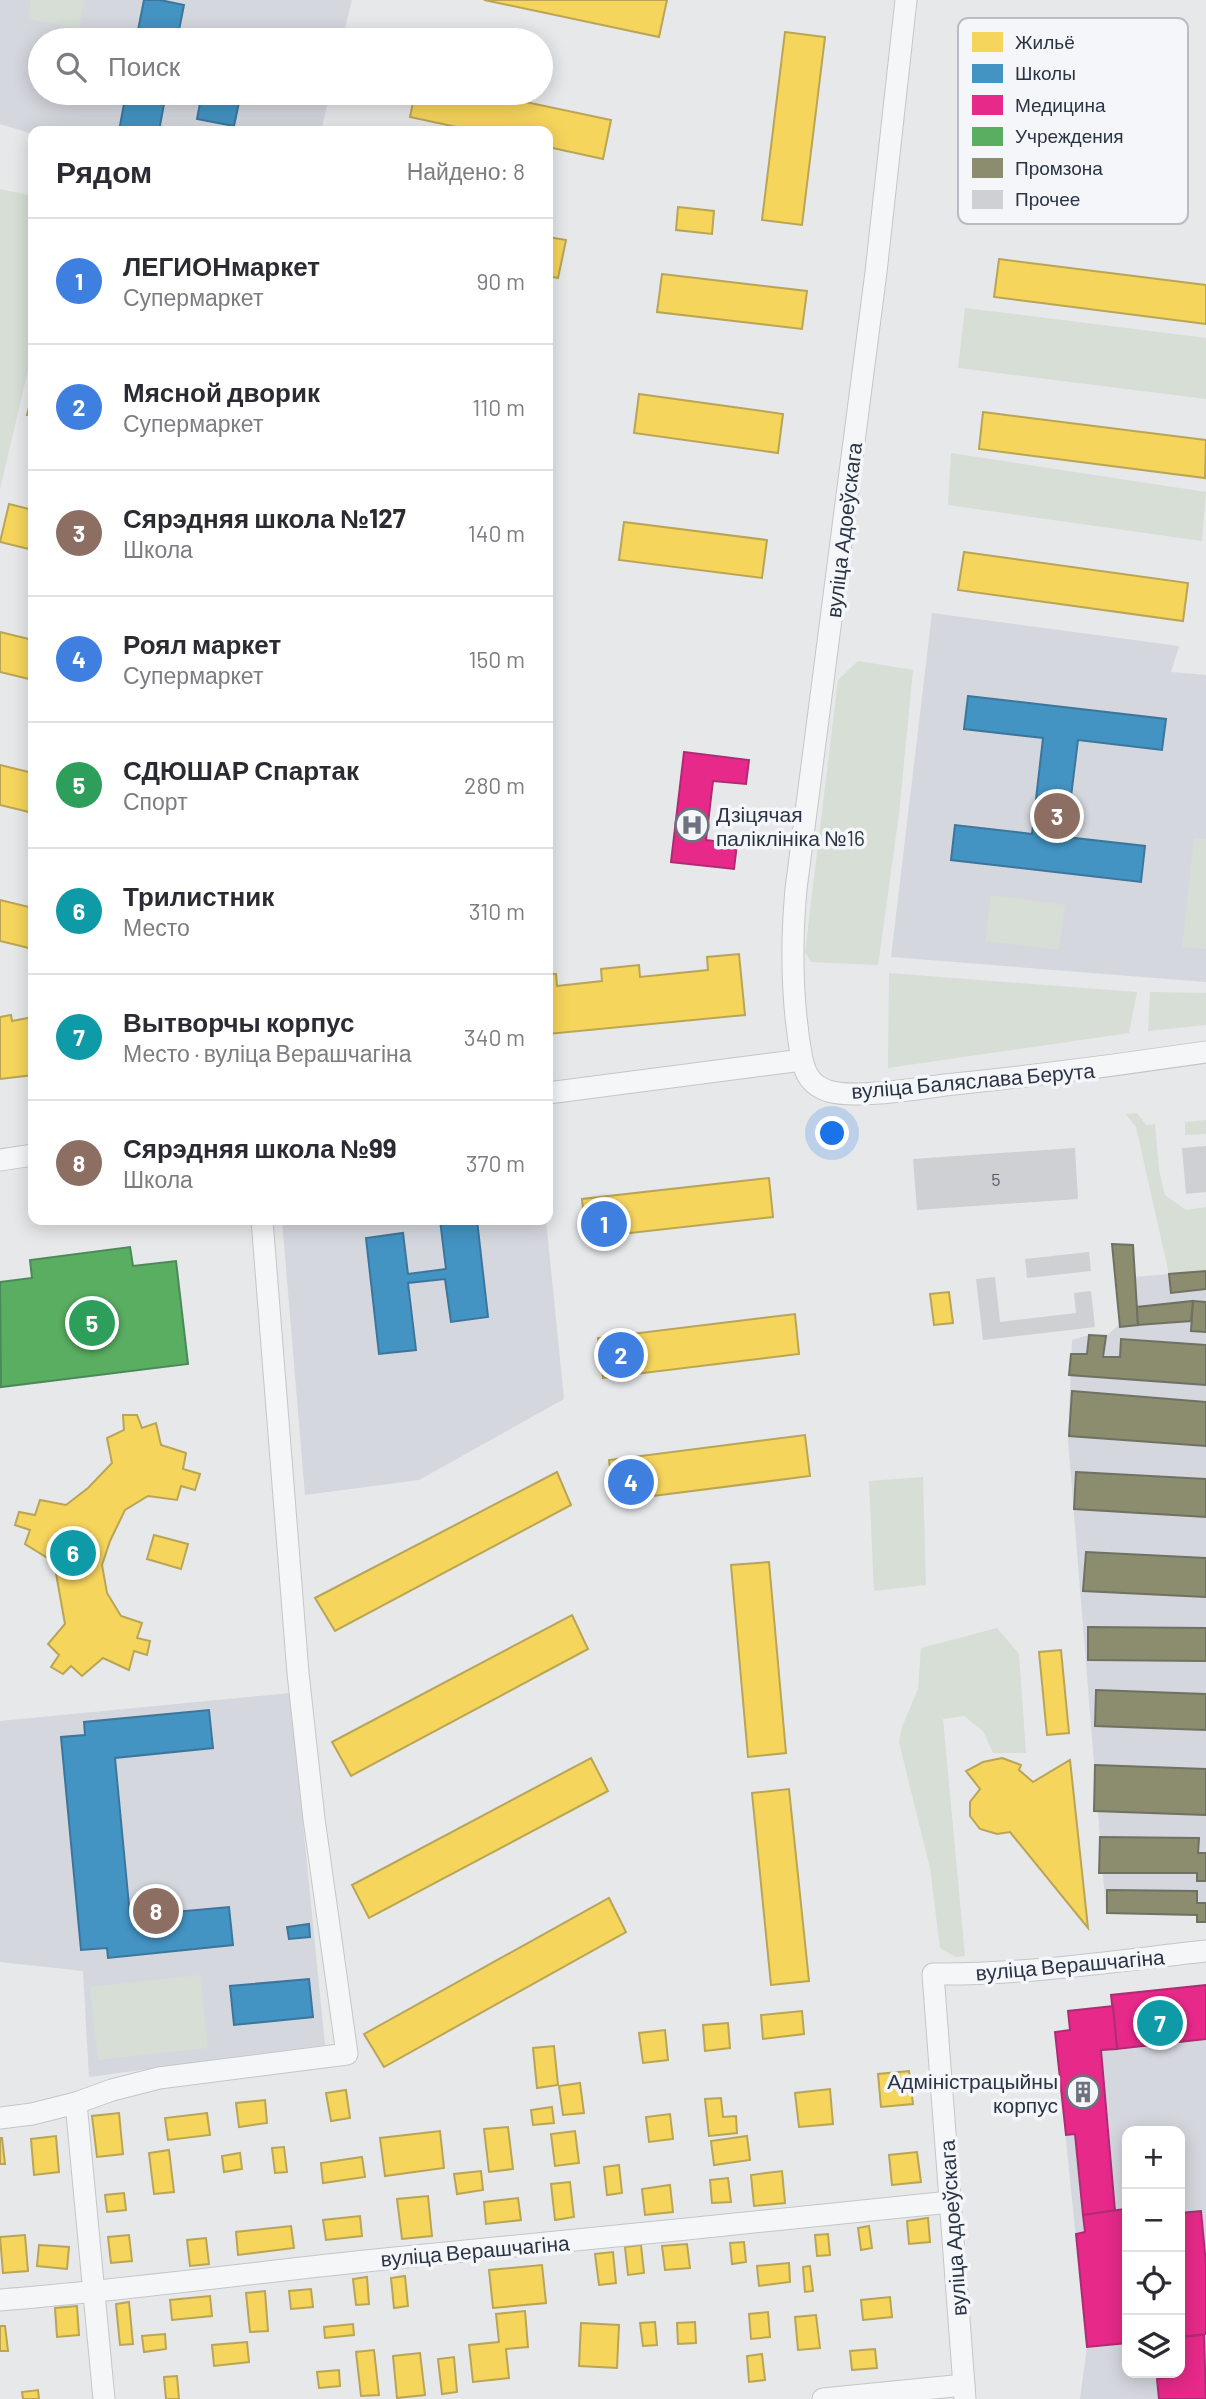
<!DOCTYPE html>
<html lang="ru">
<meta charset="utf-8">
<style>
:root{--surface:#fff;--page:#f7f7f7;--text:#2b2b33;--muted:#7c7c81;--line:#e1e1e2;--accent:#0f766e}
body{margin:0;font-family:Barlow,sans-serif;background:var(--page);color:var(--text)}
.controls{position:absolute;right:21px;bottom:21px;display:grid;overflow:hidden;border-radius:14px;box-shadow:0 4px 18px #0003}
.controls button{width:63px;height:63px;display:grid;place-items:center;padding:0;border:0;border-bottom:2px solid var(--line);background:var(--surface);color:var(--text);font:35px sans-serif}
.you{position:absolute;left:833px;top:1134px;width:24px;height:24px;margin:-18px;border:5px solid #fff;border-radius:50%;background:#1a73e8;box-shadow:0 0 0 10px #1a73e833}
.badge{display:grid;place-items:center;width:46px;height:46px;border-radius:50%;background:var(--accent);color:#fff;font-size:23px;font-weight:700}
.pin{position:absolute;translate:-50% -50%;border:4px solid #fff;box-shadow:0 2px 7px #0006}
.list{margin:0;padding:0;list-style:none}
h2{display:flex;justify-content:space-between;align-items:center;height:91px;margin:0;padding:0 28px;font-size:30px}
h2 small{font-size:23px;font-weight:400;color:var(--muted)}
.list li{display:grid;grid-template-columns:46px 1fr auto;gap:21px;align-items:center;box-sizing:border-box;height:126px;padding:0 28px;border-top:2px solid var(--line)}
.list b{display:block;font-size:26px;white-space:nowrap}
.list p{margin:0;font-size:23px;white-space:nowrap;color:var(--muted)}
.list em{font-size:23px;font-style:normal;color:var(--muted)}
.icon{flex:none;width:38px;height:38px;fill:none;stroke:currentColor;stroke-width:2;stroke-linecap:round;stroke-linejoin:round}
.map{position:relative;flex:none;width:1206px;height:2399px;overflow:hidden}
.search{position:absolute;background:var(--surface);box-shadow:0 4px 18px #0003;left:28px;top:28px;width:525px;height:77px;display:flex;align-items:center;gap:18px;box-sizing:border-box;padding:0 24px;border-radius:38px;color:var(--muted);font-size:26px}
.panel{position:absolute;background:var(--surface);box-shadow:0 4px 18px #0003;left:28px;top:126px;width:525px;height:1099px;border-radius:14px}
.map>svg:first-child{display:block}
</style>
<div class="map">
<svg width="1206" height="2399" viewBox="0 0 1206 2399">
<rect width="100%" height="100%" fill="#e6e8ea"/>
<!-- built -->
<g fill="#d4d7dd" fill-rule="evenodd">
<polygon points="0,0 352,0 342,40 40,40 40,93 330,93 321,131 33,131 33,134 0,124"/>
<polygon points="932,613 1179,646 1171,672 1206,675 1206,982 891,957"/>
<polygon points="282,1220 546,1220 564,1399 419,1480 305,1495"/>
<polygon points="1112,1244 1134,1277 1206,1271 1206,1922 1197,1915 1106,1912 1068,1440 1072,1340 1089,1335 1106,1336 1119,1325"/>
<polygon points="290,1693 325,2045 89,2077 83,1971 0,1962 0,1721"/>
<path d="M1206 1985V2399H1080L1087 2347 1055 2032 1070 2030 1068 2011 1112 2006 1111 1995ZM1127 2131H1180V2373H1127Z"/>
</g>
<!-- green -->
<g fill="#d6ded6">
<polygon points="31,0 84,0 79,29 28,19"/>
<polygon points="0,189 33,196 33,349 0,489"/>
<polygon points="965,308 1206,338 1206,399 958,368"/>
<polygon points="951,453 1206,492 1202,541 948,505"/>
<polygon points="858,661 913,670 899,814 878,965 811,962 805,952 838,680"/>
<polygon points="1194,838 1206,839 1206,949 1182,947"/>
<polygon points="991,895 1065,905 1059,950 985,941"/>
<polygon points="889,973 1137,992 1129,1033 888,1068"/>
<polygon points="1150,992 1206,993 1206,1025 1148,1031"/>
<polygon points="1137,1113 1146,1125 1155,1124 1159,1170 1165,1195 1186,1210 1206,1207 1206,1270 1169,1274 1136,1127 1126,1114"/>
<polygon points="1206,1120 1206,1134 1185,1135 1185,1122"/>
<polygon points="923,1477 926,1585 874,1591 869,1481"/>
<polygon points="997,1628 1019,1654 1026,1753 993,1753 983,1731 964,1716 943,1719 965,1956 956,1957 940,1948 930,1868 899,1742 902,1727 918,1689 921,1648"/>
<polygon points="200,1975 208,2048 98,2060 90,1987"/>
</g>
<!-- homes -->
<g fill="#f6d55c" stroke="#b9a555" stroke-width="2">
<polygon points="484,0 667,0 659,37"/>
<polygon points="785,32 825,37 802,225 762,220"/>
<polygon points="415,93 483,93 611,120 603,159 548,147 548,131 475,131 410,117"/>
<polygon points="678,207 714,211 712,234 676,230"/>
<polygon points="548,237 566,240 558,278 548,276"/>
<polygon points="999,259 1206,285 1206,324 994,297"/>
<polygon points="662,274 807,291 802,329 657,312"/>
<polygon points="33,391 33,416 27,415"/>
<polygon points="639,394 783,414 778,453 634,433"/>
<polygon points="983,412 1206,440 1205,478 979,449"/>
<polygon points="9,504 33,510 33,550 0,542"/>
<polygon points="624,522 767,540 762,578 619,560"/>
<polygon points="964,552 1188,583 1183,621 958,590"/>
<polygon points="0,632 33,640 33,680 0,672"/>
<polygon points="0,765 33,773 33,813 0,805"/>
<polygon points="0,900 33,908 33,949 0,941"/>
<polygon points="739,954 745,1015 548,1034 548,974 556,974 557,986 602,981 601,969 639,965 640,977 708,970 707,957"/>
<polygon points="11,1015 12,1021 33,1017 33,1075 0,1079 0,1017"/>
<polygon points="769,1178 773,1217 586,1238 582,1199"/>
<polygon points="949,1292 953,1323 934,1325 930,1294"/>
<polygon points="795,1314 799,1354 603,1378 598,1338"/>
<polygon points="123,1415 137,1415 142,1428 156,1423 161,1445 186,1453 183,1469 200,1474 195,1490 181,1486 177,1500 148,1496 125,1510 110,1541 102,1565 107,1593 121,1616 142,1623 137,1638 150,1641 147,1655 134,1651 129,1670 103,1658 82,1676 71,1666 63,1674 51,1667 59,1655 48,1644 65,1624 54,1562 25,1544 30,1530 15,1525 19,1512 35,1515 40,1500 66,1505 88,1488 112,1463 107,1438 124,1430"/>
<polygon points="805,1435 810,1476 614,1501 609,1460"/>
<polygon points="557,1472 571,1505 335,1631 315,1598"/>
<polygon points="154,1535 188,1544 181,1569 147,1559"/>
<polygon points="769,1562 786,1753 748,1757 731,1565"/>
<polygon points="572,1615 588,1649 351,1776 332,1742"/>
<polygon points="1061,1650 1069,1733 1047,1735 1039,1652"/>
<polygon points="591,1758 608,1791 369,1918 352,1885"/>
<polygon points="1002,1758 1021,1765 1019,1770 1033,1782 1070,1760 1088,1928 1010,1832 997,1834 980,1829 970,1816 970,1802 980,1789 966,1771 983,1762"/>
<polygon points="789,1789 809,1981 771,1985 752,1793"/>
<polygon points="609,1898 626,1932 384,2067 364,2034"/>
<polygon points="802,2011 804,2034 763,2039 761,2015"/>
<polygon points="728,2023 730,2048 705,2051 703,2025"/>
<polygon points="665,2030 668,2060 643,2063 639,2033"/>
<polygon points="554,2046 558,2085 537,2088 533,2048"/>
<polygon points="909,2071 913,2104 881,2107 878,2074"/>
<polygon points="580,2083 584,2113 563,2115 559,2086"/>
<polygon points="830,2089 833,2124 799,2127 795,2093"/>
<polygon points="346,2090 350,2118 331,2121 326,2093"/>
<polygon points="721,2098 723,2117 736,2116 737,2133 709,2136 705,2099"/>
<polygon points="265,2100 267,2123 239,2127 236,2103"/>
<polygon points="552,2107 554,2123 533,2125 531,2110"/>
<polygon points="119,2113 123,2154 97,2157 92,2116"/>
<polygon points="207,2113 210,2135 168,2140 165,2118"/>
<polygon points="670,2114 673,2139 649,2142 646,2117"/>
<polygon points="508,2127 513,2169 489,2172 484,2129"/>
<polygon points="440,2131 444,2168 385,2176 380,2138"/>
<polygon points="575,2131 579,2163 555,2166 551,2134"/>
<polygon points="56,2136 59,2172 34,2175 31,2139"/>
<polygon points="747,2136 750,2160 714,2165 711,2141"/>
<polygon points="0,2138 2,2138 5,2164 0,2164"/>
<polygon points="284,2147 287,2172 275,2173 272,2148"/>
<polygon points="169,2150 174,2192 154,2194 149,2153"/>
<polygon points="917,2152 921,2182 892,2185 889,2155"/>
<polygon points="240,2153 242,2169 224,2172 222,2156"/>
<polygon points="362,2157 365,2177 323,2183 321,2163"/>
<polygon points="619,2165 622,2193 607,2195 604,2167"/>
<polygon points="481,2171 483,2190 457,2194 454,2174"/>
<polygon points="782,2171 785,2203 754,2206 751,2175"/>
<polygon points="728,2178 731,2202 712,2203 710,2180"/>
<polygon points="570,2182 574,2217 555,2220 551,2184"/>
<polygon points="670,2185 673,2212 645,2215 642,2189"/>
<polygon points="124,2193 126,2210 107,2212 105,2195"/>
<polygon points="428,2196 432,2236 402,2239 397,2199"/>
<polygon points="518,2198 521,2220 486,2224 484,2202"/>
<polygon points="360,2216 362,2236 326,2240 323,2220"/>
<polygon points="928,2218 930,2242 909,2244 907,2221"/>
<polygon points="291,2226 294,2248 238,2255 236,2232"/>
<polygon points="869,2226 872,2248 861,2250 858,2228"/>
<polygon points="828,2234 830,2255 817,2256 815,2235"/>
<polygon points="25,2235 28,2271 3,2273 0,2237"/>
<polygon points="129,2235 132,2261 111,2263 108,2237"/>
<polygon points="206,2238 209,2264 190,2266 187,2240"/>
<polygon points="744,2242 746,2262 732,2264 730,2243"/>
<polygon points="687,2244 690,2268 665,2270 662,2246"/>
<polygon points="39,2245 69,2247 67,2269 37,2266"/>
<polygon points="641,2245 644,2273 628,2275 625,2247"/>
<polygon points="613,2252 616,2283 599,2285 595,2254"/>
<polygon points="789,2263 790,2282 759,2286 757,2266"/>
<polygon points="542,2265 546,2303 493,2308 489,2270"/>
<polygon points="810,2266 813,2291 805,2292 803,2267"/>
<polygon points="405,2276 408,2306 394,2308 391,2278"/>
<polygon points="367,2277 369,2304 356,2305 353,2279"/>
<polygon points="311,2289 313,2307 291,2309 289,2291"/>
<polygon points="265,2291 268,2331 250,2332 246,2293"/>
<polygon points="210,2296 212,2316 172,2320 170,2300"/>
<polygon points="890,2297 892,2317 863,2320 861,2300"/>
<polygon points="129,2302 133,2344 120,2345 116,2304"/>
<polygon points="77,2306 79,2335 57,2337 55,2308"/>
<polygon points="525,2311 528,2347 506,2349 509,2378 473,2382 469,2345 499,2342 496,2314"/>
<polygon points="768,2312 770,2337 751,2339 749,2314"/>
<polygon points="816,2315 820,2348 798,2350 795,2317"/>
<polygon points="655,2322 657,2345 643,2346 640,2323"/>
<polygon points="695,2322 696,2343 678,2344 677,2323"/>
<polygon points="581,2323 619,2325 617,2368 579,2366"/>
<polygon points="353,2324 354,2335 325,2338 324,2327"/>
<polygon points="0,2326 5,2326 8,2351 0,2351"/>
<polygon points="165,2334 166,2349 144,2352 142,2336"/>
<polygon points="247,2342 249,2362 214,2366 212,2345"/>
<polygon points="875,2349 877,2368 852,2370 850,2351"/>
<polygon points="374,2350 379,2395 361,2396 356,2352"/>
<polygon points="420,2353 425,2395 397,2398 393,2356"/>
<polygon points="762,2354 765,2380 749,2382 747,2356"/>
<polygon points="454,2357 457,2392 442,2394 438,2359"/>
<polygon points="339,2370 340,2386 319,2388 317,2372"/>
<polygon points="177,2376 179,2399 166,2399 164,2377"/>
<polygon points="38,2390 39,2399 23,2399 22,2392"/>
</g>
<!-- schools -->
<g fill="#4393c3" stroke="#3c769d" stroke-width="2">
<polygon points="144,0 160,0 184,5 177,40 136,40"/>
<polygon points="126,93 166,93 159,131 119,131"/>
<polygon points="202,93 241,93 234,126 197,119"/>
<polygon points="968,696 1166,719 1162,750 1078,740 1066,837 1145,846 1141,882 951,860 955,825 1032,834 1043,738 964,729"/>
<polygon points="440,1220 477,1220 488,1317 451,1322 445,1279 408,1283 416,1350 379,1354 366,1238 403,1233 408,1274 446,1269"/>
<polygon points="209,1710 213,1748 115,1758 130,1916 229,1907 233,1945 108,1958 107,1948 81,1950 61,1737 85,1735 84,1722"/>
<polygon points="309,1924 310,1937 289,1939 287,1927"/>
<polygon points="309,1979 313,2017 234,2025 230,1986"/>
</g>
<!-- health -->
<g fill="#e7298a" stroke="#af2c75" stroke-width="2">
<polygon points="684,752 749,760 746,784 713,781 706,840 737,844 734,869 671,862"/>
<polygon points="1206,1985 1206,2039 1117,2049 1111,1995"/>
<polygon points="1113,2006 1117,2049 1101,2050 1115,2211 1083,2215 1075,2134 1066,2135 1055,2032 1070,2030 1068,2011"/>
<polygon points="1124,2209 1127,2217 1127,2270 1125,2271 1127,2343 1087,2347 1076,2234 1085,2232 1083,2215"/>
<polygon points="1201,2211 1206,2264 1206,2334 1180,2337 1180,2213"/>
<polygon points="1204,2335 1206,2399 1159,2399 1157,2379 1173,2377 1173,2373 1180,2373 1180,2337"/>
</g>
<!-- public -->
<polygon fill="#5aae61" stroke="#4c8959" stroke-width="2" points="130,1247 133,1266 176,1261 188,1364 1,1387 0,1282 32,1278 30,1260"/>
<!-- industry -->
<g fill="#8c8c6e" stroke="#6f7262" stroke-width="2">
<polygon points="1112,1244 1133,1245 1138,1325 1120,1327"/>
<polygon points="1206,1271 1206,1289 1171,1293 1169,1274"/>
<polygon points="1193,1301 1206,1302 1206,1332 1191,1331"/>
<polygon points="1193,1301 1191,1321 1138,1325 1137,1307"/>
<polygon points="1089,1335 1106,1336 1103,1357 1120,1357 1121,1339 1206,1345 1206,1385 1069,1375 1071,1354 1087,1354"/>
<polygon points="1072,1391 1206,1402 1206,1446 1069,1436"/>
<polygon points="1076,1472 1206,1479 1206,1517 1074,1509"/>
<polygon points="1086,1552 1206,1558 1206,1597 1083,1591"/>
<polygon points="1088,1627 1206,1628 1206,1661 1088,1660"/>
<polygon points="1096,1690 1206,1694 1206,1730 1095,1726"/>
<polygon points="1095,1765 1206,1769 1206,1815 1094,1811"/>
<polygon points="1100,1837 1199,1838 1198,1853 1206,1853 1206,1881 1197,1881 1197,1873 1099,1873"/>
<polygon points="1107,1890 1197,1891 1197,1903 1206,1903 1206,1922 1197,1922 1197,1915 1107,1913"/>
</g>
<!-- building -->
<g fill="#ced0d3">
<polygon points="1206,1146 1206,1192 1186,1194 1182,1148"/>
<polygon points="1075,1148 1078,1199 917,1210 913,1159"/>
<polygon points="1089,1252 1091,1271 1027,1278 1025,1259"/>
<polygon points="995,1277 1000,1322 1076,1313 1074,1293 1091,1291 1095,1327 983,1340 976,1279"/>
</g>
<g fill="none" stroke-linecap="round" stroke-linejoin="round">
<defs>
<g id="minor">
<path d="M802 1060C792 1005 791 944 796 889L876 272 906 0"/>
<path d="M548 1093 802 1060C806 1075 811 1085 828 1091 854 1099 916 1089 945 1085 1032 1076 1119 1065 1206 1052"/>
<polyline points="0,1160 33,1155"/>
<polyline points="76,2103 104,2399"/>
<polyline points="0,2118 32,2114 76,2103 112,2090 159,2078 347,2054 314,1819 298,1673 262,1220"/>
<path d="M0 2300C129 2290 256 2272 385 2259 573 2240 762 2222 950 2202"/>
<polyline points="823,2399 964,2385"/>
<path d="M965 2399 933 1974C1024 1975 1116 1961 1206 1951"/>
</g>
</defs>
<!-- minor casing -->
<use href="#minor" stroke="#c4c6c8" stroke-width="23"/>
<!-- minor -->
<use href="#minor" stroke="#f5f6f7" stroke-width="21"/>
</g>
<!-- icons -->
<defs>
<symbol id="hospital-ring" viewBox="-11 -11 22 22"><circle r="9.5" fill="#f4f6f9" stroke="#6c737f" stroke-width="1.5"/><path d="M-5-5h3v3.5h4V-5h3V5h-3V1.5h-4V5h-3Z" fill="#6c737f"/></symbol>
<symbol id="building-ring" viewBox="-11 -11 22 22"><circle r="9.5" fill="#f4f6f9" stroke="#6c737f" stroke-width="1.5"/><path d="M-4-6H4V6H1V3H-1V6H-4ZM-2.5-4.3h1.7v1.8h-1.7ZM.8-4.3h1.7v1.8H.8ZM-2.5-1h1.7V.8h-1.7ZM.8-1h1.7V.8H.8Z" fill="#6c737f"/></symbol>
</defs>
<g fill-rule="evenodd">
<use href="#hospital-ring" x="673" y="806" width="38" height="38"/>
<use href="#building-ring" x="1064" y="2073" width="38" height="38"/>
</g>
<g text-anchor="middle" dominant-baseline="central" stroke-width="7" stroke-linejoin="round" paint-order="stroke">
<!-- number labels -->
<g font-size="18" fill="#545c69">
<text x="996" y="1179">5</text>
</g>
<!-- street labels -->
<g font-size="21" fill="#2b3445" stroke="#f4f6f9">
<text transform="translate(843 530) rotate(-83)">вуліца Адоеўскага</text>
<text transform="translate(973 1080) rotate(-5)">вуліца Баляслава Берута</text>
<text transform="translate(1070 1964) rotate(-5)">вуліца Верашчагіна</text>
<text transform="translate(952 2228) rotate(-94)">вуліца Адоеўскага</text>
<text transform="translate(475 2250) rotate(-5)">вуліца Верашчагіна</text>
</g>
<!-- poi labels -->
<g font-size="21" fill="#2b3445" stroke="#f4f6f9" text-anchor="start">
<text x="716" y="813">Дзіцячая<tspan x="716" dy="24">паліклініка №16</tspan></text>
<text x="1058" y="2080" text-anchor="end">Адміністрацыйны<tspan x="1058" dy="24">корпус</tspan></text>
</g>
</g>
<!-- legend -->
<rect x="958" y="18" width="230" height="206" rx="10" fill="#f4f6f9" stroke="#b8bcc3" stroke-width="2"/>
<rect x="972" y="32" width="31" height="20" fill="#f6d55c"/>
<rect x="972" y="64" width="31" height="19" fill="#4393c3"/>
<rect x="972" y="95" width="31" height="20" fill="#e7298a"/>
<rect x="972" y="127" width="31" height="19" fill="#5aae61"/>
<rect x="972" y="158" width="31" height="20" fill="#8c8c6e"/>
<rect x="972" y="190" width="31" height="19" fill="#ced0d3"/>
<g font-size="19" fill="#2b3445">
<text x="1015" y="49">Жильё</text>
<text x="1015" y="80">Школы</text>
<text x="1015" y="112">Медицина</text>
<text x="1015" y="143">Учреждения</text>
<text x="1015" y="175">Промзона</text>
<text x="1015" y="206">Прочее</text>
</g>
</svg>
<div class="controls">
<button>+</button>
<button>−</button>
<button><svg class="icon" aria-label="locate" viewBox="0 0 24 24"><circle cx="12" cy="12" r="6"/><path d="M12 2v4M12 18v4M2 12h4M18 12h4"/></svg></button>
<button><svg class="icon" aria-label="layers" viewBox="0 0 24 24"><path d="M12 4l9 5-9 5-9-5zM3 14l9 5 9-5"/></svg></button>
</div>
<div class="you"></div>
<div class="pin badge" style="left:604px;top:1224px;background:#3f7fe0">1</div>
<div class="pin badge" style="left:621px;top:1355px;background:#3f7fe0">2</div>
<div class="pin badge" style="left:1057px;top:816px;background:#8d6e63">3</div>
<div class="pin badge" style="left:631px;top:1482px;background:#3f7fe0">4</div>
<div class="pin badge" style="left:92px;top:1323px;background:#2e9e5b">5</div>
<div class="pin badge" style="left:73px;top:1553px;background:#0f9aa8">6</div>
<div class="pin badge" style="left:1160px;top:2023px;background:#0f9aa8">7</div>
<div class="pin badge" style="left:156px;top:1911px;background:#8d6e63">8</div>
<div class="search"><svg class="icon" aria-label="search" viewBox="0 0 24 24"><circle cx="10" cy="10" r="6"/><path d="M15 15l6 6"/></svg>Поиск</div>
<section class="panel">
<h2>Рядом<small>Найдено: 8</small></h2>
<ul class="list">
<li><span class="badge" style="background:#3f7fe0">1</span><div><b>ЛЕГИОНмаркет</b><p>Супермаркет</p></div><em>90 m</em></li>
<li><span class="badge" style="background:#3f7fe0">2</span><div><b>Мясной дворик</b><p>Супермаркет</p></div><em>110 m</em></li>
<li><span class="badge" style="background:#8d6e63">3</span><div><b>Сярэдняя школа №127</b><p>Школа</p></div><em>140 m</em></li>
<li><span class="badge" style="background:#3f7fe0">4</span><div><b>Роял маркет</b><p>Супермаркет</p></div><em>150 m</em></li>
<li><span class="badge" style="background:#2e9e5b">5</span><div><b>СДЮШАР Спартак</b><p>Спорт</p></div><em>280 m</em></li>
<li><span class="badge" style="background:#0f9aa8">6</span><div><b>Трилистник</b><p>Место</p></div><em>310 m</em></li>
<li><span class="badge" style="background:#0f9aa8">7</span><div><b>Вытворчы корпус</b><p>Место · вуліца Верашчагіна</p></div><em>340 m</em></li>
<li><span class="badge" style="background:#8d6e63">8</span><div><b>Сярэдняя школа №99</b><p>Школа</p></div><em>370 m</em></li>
</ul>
</section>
</div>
